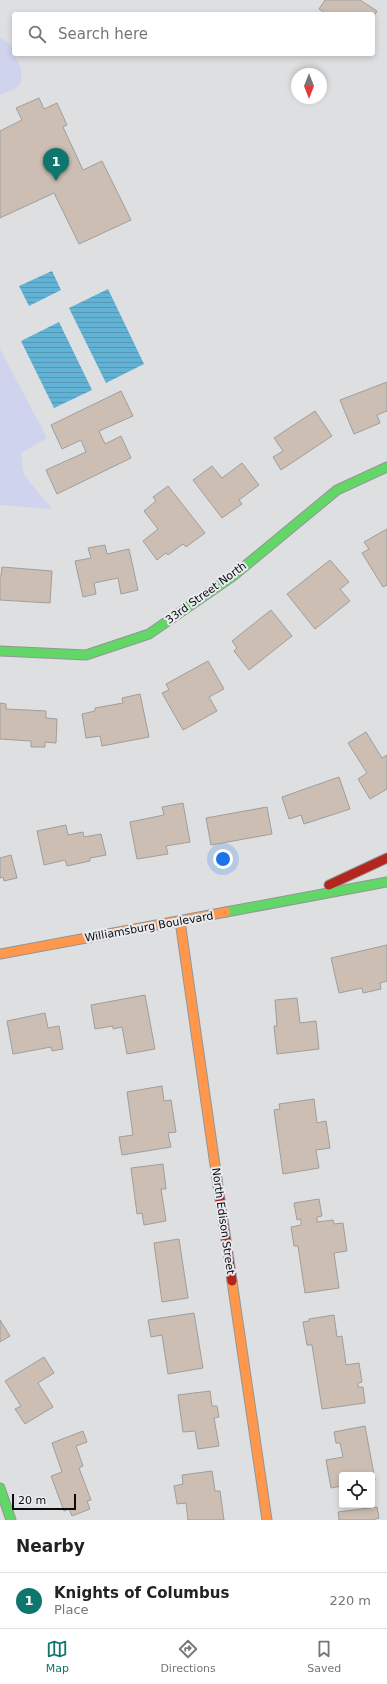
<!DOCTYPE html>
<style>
:root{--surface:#fff;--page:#f2f2f2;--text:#222;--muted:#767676;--line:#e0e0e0;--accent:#0f766e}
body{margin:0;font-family:"DejaVu Sans",sans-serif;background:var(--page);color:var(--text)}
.controls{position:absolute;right:12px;bottom:12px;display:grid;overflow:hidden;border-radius:4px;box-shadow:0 2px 6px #0003}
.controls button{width:36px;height:36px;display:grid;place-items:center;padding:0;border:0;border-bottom:1px solid var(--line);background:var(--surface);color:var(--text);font:20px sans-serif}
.compass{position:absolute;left:291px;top:68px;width:36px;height:36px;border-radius:50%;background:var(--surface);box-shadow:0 2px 6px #0003;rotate:180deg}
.scale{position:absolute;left:12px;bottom:10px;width:64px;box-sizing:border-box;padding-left:4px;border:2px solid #0c0c0d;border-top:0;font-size:11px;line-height:14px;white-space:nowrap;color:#0c0c0d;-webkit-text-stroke:3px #eaebf0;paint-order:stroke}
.you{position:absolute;left:223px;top:859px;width:14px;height:14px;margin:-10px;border:3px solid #fff;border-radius:50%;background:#1a73e8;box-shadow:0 0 0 6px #1a73e833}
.badge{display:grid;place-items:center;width:26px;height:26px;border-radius:50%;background:var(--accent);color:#fff;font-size:13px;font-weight:700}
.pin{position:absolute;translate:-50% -33px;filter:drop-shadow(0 1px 2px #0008)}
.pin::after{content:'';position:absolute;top:21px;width:14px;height:12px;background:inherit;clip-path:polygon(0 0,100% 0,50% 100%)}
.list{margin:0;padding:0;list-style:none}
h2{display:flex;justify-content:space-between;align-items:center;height:52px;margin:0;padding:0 16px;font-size:17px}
h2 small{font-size:13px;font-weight:400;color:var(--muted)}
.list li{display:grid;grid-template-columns:26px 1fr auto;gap:12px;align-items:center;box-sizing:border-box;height:56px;padding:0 16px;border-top:1px solid var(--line)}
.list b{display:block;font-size:15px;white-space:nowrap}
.list p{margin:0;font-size:13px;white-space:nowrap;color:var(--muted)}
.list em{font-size:13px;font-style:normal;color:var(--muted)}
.icon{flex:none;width:22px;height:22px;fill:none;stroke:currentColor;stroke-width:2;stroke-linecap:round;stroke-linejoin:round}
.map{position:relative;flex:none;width:387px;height:1520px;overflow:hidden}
.search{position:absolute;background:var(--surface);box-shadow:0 2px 6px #0003;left:12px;right:12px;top:12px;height:44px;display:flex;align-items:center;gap:10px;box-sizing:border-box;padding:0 14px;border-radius:4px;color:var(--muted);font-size:15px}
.sheet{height:108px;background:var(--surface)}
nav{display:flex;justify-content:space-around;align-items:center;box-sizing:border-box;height:56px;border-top:1px solid var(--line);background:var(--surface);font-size:11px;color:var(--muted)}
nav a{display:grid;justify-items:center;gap:2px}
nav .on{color:var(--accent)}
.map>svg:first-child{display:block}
</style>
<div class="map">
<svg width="387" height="1520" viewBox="0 0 387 1520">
<defs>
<pattern id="water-rules" width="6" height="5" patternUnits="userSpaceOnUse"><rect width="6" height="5" fill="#62b2d6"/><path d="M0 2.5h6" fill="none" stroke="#5498b6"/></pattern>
</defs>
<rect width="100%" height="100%" fill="#dedfe1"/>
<!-- grass -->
<g fill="#cfd3ee">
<polygon points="0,38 10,44 21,69 21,83 16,88 0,95"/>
<polygon points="0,349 47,438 21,453 24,475 52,509 0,505"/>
</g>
<!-- water -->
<g fill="url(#water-rules)">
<polygon points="52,271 61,290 29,306 19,286"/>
<polygon points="108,289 144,364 106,383 69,308"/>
<polygon points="59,322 92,390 54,408 21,341"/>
</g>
<!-- building -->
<g fill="#ccbeb2" stroke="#9f9e9e">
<polygon points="325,0 360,0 377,11 373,18 373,14 327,14 319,9"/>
<polygon points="39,98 44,109 57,103 67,125 63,127 83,170 102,161 131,220 79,244 54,193 0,218 0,131 22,120 16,108"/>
<polygon points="387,382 387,411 377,415 380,423 354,434 340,400"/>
<polygon points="121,391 133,416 99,431 105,444 121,436 131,458 57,494 46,470 86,452 81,440 62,449 51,425"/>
<polygon points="315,411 332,436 281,470 273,457 283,451 274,438"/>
<polygon points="242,463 259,485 239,500 242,504 222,518 193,480 212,466 222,478"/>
<polygon points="168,486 205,533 186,547 183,544 168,555 166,553 157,560 143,541 158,529 144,511 156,501 153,497"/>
<polygon points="387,529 387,585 383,587 362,553 369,549 364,542"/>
<polygon points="105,545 107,554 129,549 138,590 121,594 118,578 94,583 96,594 83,597 75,561 91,558 88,548"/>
<polygon points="330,560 349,582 340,589 350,601 315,629 287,594"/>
<polygon points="2,567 52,571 50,603 0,600 0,576 1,576"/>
<polygon points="271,610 292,636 249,670 234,651 237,648 232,641"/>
<polygon points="208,661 224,689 209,697 217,711 183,730 162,693 169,690 166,684"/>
<polygon points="140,694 149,737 102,746 100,736 86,738 82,714 95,711 95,708 123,703 122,698"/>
<polygon points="0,703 6,704 6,709 46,711 46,718 57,719 56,743 45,742 45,747 31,747 31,741 0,739"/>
<polygon points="366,732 382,758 387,755 387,789 370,799 358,779 367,773 348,743"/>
<polygon points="339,777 350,809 304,824 301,815 289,819 282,797"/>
<polygon points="183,803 190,842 166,846 168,854 137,859 130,822 164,815 162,807"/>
<polygon points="267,807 272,834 211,845 206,818"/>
<polygon points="66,825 68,835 83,832 84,837 101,834 106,855 90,858 90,861 67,866 65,860 44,865 37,831"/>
<polygon points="11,855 17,878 4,881 3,877 0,878 0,858"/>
<polygon points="387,945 387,981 380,983 381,989 363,993 362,988 339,993 331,958"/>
<polygon points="145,995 155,1049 127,1054 122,1027 113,1029 113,1026 95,1029 91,1005"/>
<polygon points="297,998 300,1023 316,1021 319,1049 277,1054 274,1026 277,1026 275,1000"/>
<polygon points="45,1013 48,1028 59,1026 63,1049 52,1051 51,1047 13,1054 7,1021"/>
<polygon points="162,1086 164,1101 171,1100 176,1132 168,1133 171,1147 122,1155 119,1137 133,1135 127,1092"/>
<polygon points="314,1099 317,1123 326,1121 330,1148 316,1150 319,1168 283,1174 274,1110 280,1109 279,1104"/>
<polygon points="163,1164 166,1189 161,1189 166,1221 144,1225 142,1213 137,1214 131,1168"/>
<polygon points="319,1199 322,1216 317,1217 317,1222 333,1220 334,1224 343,1223 347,1251 334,1253 339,1288 305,1293 298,1246 294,1246 291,1227 301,1225 301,1219 297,1220 294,1203"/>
<polygon points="179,1239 188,1298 162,1302 154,1243"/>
<polygon points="194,1313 203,1368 168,1374 162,1335 151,1337 148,1320"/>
<polygon points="334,1315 337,1337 342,1336 346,1365 359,1363 362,1382 358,1383 358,1387 363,1387 365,1403 322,1409 312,1345 307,1345 303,1322 309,1321 309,1319"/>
<polygon points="0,1320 10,1336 0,1342"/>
<polygon points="44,1357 54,1373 38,1383 53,1407 25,1424 15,1409 21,1406 5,1381"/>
<polygon points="210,1391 212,1406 217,1406 219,1417 214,1418 219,1446 198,1449 195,1431 183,1432 178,1395"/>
<polygon points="365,1426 375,1480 372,1480 372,1475 342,1475 342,1486 331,1488 326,1460 343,1457 340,1443 336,1443 334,1432"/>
<polygon points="83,1431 87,1442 76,1446 83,1466 79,1468 91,1500 87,1501 90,1509 72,1516 69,1509 64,1511 51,1476 62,1472 52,1443"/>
<polygon points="212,1471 215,1491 220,1491 224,1520 188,1520 186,1503 177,1504 174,1486 183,1484 182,1475"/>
<polygon points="377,1507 379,1518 372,1520 339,1520 338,1512"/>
</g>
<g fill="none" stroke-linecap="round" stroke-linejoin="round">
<defs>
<g id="fast">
<polyline points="0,651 86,655 149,634 233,576 337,490 387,467"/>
<polyline points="226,912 387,882"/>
<polyline points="0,1488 11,1520"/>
</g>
<g id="slow">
<polyline points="180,921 217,1179"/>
<polyline points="0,954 226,912"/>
<polyline points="232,1281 267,1520"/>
</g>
<g id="jam">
<polyline points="329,885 387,858"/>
<polyline points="217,1179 232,1281"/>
</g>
</defs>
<!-- fast casing -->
<use href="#fast" stroke="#949597" stroke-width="11"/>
<!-- slow casing -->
<use href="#slow" stroke="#949597" stroke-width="11"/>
<!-- jam casing -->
<use href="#jam" stroke="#949597" stroke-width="11"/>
<!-- fast -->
<use href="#fast" stroke="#63d668" stroke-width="9"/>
<!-- slow -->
<use href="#slow" stroke="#ff974d" stroke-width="9"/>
<!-- jam -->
<use href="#jam" stroke="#b3261e" stroke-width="9"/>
</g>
<g text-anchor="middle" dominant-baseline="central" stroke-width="4" stroke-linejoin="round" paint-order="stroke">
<!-- street labels -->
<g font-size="11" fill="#0c0c0d" stroke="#eaebf0">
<text transform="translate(206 593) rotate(-36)">33rd Street North</text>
<text transform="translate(149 927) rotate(-10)">Williamsburg Boulevard</text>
<text transform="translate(223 1221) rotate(82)">North Edison Street</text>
</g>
</g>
</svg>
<div class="controls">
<button><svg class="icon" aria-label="locate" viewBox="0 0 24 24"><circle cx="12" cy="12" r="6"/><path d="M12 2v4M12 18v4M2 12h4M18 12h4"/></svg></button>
</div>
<svg class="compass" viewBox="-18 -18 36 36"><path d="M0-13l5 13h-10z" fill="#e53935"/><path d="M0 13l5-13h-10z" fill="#767676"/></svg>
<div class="scale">20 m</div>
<div class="you"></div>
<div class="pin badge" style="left:56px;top:181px">1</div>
<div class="search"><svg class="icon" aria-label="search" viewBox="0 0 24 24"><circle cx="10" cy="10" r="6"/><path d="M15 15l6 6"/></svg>Search here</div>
</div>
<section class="sheet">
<h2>Nearby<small></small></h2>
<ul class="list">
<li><span class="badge">1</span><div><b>Knights of Columbus</b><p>Place</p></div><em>220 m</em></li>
</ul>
</section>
<nav>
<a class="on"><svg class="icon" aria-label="map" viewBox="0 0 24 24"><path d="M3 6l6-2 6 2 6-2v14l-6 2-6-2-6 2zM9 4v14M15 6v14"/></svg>Map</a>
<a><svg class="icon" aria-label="directions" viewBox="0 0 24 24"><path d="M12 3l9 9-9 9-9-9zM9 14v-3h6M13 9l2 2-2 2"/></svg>Directions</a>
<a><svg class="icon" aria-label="saved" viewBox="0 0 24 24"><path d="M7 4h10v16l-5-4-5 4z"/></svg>Saved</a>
</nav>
